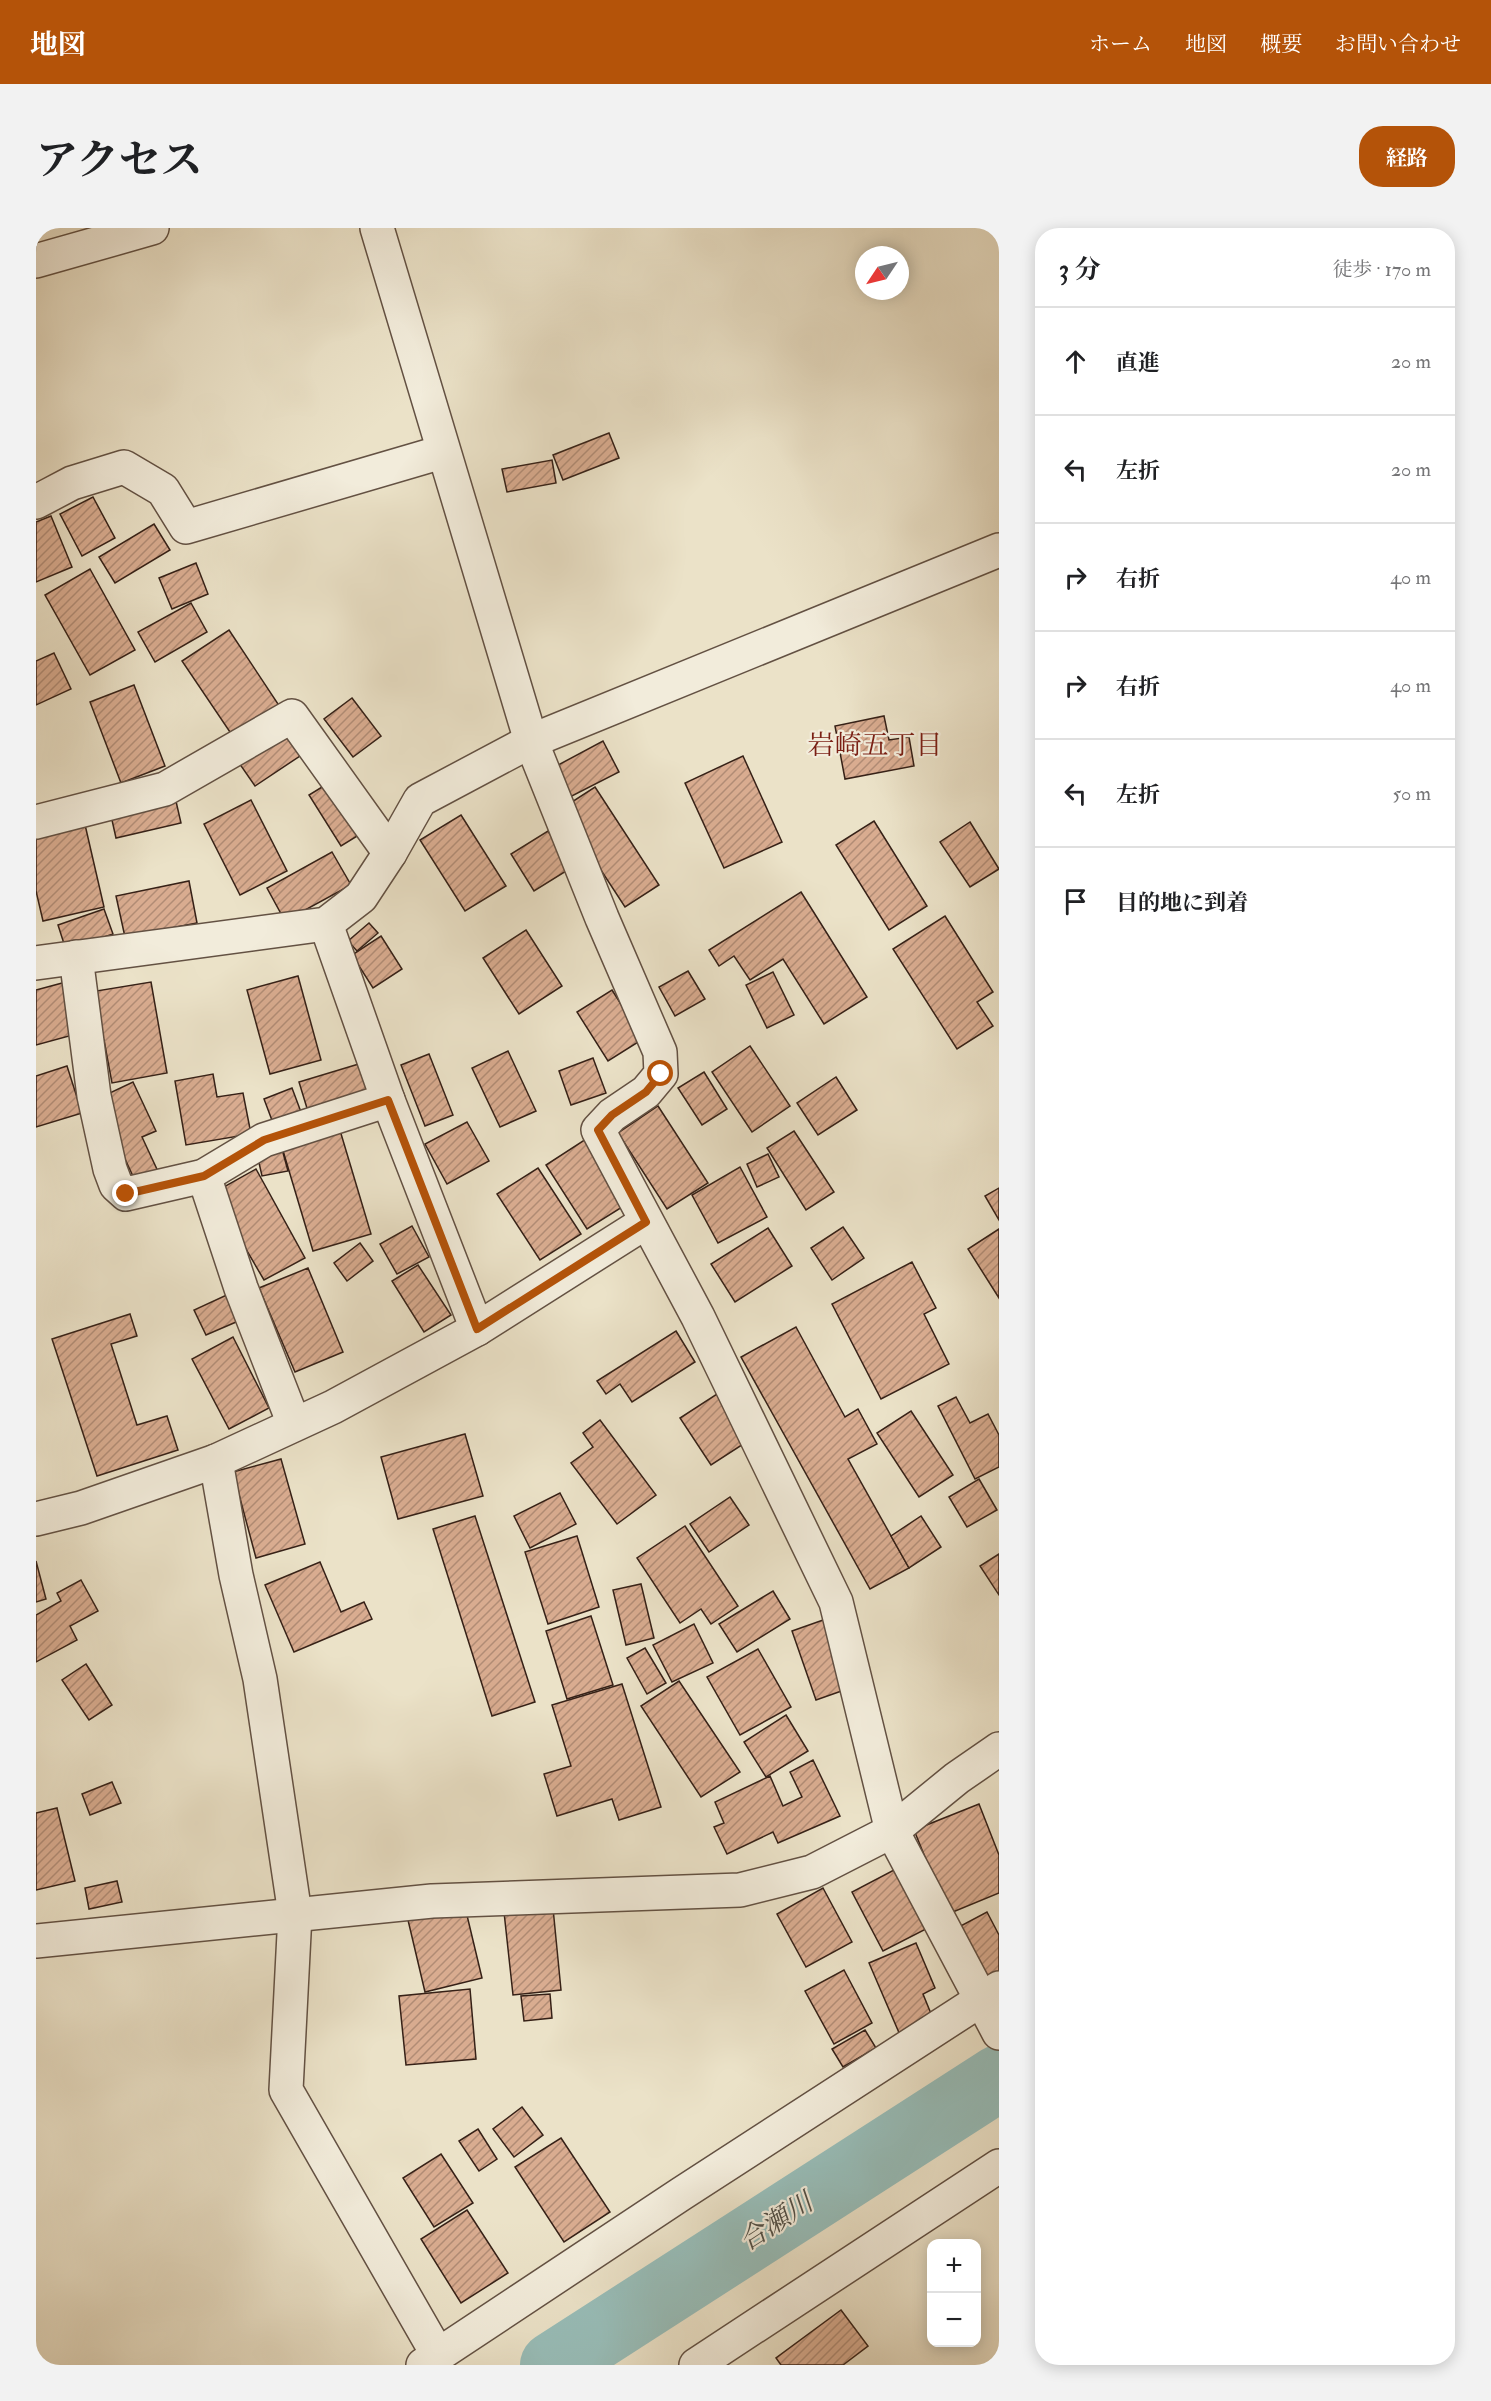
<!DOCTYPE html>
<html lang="ja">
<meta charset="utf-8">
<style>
:root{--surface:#fff;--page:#f2f2f2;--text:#202124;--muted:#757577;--line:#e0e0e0;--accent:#b45309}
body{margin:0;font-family:"IM FELL Double Pica","Noto Serif JP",serif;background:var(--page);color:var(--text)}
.controls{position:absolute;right:18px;bottom:18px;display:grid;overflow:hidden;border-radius:12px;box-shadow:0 3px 15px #0003}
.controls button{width:54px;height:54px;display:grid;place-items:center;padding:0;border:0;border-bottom:2px solid var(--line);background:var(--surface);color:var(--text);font:30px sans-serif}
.compass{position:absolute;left:819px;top:18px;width:54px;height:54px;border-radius:50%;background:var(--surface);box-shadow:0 3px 15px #0003;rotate:235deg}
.stop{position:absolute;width:18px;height:18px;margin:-14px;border:4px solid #b45309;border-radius:50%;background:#fff}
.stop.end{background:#b45309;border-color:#fff;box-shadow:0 2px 6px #0008}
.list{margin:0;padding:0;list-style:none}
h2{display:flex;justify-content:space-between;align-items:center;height:78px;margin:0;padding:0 24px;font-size:26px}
h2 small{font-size:20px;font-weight:400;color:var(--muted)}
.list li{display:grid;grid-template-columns:39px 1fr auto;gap:18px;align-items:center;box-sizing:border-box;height:108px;padding:0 24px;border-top:2px solid var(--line)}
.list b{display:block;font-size:22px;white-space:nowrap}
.list em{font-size:20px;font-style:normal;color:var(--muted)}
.icon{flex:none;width:33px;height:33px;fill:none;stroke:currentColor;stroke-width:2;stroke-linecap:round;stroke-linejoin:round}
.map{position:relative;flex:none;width:963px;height:2137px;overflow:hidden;border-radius:24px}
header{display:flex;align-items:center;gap:36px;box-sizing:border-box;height:84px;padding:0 30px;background:var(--accent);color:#fff}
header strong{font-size:28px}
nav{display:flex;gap:33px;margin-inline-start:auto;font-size:21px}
.intro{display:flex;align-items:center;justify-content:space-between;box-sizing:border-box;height:144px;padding:0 36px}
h1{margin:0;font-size:42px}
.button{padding:15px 27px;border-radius:24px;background:var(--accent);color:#fff;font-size:21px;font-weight:700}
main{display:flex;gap:36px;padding:0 36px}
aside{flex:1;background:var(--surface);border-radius:24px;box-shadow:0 3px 15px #0003}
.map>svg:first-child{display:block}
</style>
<header>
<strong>地図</strong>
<nav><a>ホーム</a><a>地図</a><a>概要</a><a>お問い合わせ</a></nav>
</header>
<div class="intro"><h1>アクセス</h1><a class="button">経路</a></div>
<main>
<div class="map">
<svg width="963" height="2137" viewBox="0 0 963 2137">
<defs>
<pattern id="building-hatch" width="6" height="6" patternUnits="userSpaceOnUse" patternTransform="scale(1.5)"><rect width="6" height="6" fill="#d9ac90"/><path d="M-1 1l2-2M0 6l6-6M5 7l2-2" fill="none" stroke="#b18c75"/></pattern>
</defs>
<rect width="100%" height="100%" fill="#ebe2c8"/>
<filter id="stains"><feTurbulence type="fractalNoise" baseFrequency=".00333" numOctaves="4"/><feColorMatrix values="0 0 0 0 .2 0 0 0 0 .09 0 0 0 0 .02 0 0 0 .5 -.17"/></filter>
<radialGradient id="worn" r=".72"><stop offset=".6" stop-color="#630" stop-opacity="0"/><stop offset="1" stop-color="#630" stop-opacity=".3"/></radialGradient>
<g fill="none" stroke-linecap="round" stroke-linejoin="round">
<!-- river -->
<polyline stroke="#98bdb8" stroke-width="66" points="517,2137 963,1850"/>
</g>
<!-- building -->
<g fill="url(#building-hatch)" stroke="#362117" stroke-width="1.5">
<polygon points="573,205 583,230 527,252 517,227"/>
<polygon points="516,232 520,255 471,264 466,241"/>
<polygon points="57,269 79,310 46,328 24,286"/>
<polygon points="15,288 36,339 0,354 0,294"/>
<polygon points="118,296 134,322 79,355 63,329"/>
<polygon points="160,335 172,366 136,381 123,350"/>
<polygon points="54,341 99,422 54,447 9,367"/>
<polygon points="155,375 171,404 119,434 102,404"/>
<polygon points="193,402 246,482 200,513 146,433"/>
<polygon points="18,425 35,461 0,477 0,433"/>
<polygon points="98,457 129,538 85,555 54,474"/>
<polygon points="316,470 345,508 317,529 288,491"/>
<polygon points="848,488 853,512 873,509 878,538 809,551 799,498"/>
<polygon points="253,498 270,524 219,558 201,532"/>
<polygon points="567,513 583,544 526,573 511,543"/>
<polygon points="707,528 746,614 688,640 649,555"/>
<polygon points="299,551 331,602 305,618 273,567"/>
<polygon points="559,559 623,657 589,679 525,581"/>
<polygon points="139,569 145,595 80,610 74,583"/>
<polygon points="215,572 251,643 204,667 168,596"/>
<polygon points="425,587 470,658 429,683 384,612"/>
<polygon points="47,588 68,679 7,693 0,663 0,599"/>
<polygon points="838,593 891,678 853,702 800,617"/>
<polygon points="934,594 963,641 934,659 904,614"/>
<polygon points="512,603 535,640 498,663 475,626"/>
<polygon points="296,624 315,657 249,693 231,660"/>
<polygon points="153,653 161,695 89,709 80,668"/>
<polygon points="765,664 831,769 788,796 747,731 714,752 698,728 683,738 673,722"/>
<polygon points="68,681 77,706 30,722 22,697"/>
<polygon points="909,688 957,764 941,774 957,798 921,821 857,721"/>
<polygon points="333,695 342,705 321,723 312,713"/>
<polygon points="490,702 526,758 483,786 447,730"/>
<polygon points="345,708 366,741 337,760 316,727"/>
<polygon points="652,743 669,771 639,788 623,759"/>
<polygon points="737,744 758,787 731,800 710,757"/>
<polygon points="262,748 285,832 234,846 211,762"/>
<polygon points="30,754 44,805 0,817 0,762"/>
<polygon points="115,754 131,845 76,855 68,812 62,813 54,764"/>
<polygon points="576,762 607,811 572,833 541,784"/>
<polygon points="714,818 754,878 716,904 676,844"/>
<polygon points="472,823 500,883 464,899 436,840"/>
<polygon points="393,826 417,887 389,898 365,837"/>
<polygon points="557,830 570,865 535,877 523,843"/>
<polygon points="336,832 347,868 274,890 263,854"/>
<polygon points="31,838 46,885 0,899 0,848"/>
<polygon points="668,844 691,881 666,897 642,860"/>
<polygon points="177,846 181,869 207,865 215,906 150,917 139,853"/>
<polygon points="800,849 821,882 782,907 761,875"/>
<polygon points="97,854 120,903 106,909 125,950 103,961 61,871"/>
<polygon points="256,860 268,892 240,903 228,871"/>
<polygon points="622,878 672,955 631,981 582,905"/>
<polygon points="431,894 453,933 411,956 389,916"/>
<polygon points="303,899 335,1006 277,1023 245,916"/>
<polygon points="758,903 798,964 770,982 731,920"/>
<polygon points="550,911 591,976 551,1001 510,937"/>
<polygon points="246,921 252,943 226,948 221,926"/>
<polygon points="732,926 743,949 721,959 711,936"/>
<polygon points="704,939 731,989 682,1015 656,967"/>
<polygon points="502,940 545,1006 504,1032 461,966"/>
<polygon points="220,941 269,1030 228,1052 177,965"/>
<polygon points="963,960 963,992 949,968"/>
<polygon points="376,998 393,1029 361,1046 344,1016"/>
<polygon points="807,999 828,1030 796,1052 775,1020"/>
<polygon points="732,1000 756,1038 699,1074 675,1036"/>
<polygon points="963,1001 963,1070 932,1021"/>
<polygon points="324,1015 337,1033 311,1053 298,1035"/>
<polygon points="876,1034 900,1080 888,1086 913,1136 845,1171 796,1076"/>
<polygon points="382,1037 415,1087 388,1104 356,1053"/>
<polygon points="272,1040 307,1124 259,1144 223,1060"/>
<polygon points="195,1065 207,1091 170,1107 158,1082"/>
<polygon points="94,1086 101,1108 75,1116 101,1197 131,1188 142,1222 61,1248 16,1111"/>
<polygon points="760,1099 809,1189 822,1181 841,1216 812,1231 873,1340 834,1361 705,1129"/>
<polygon points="640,1103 659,1134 596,1174 584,1156 570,1166 561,1153"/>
<polygon points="197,1109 233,1180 193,1201 156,1131"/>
<polygon points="681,1166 712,1213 675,1237 644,1190"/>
<polygon points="920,1169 934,1195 952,1186 963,1207 963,1239 939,1251 902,1178"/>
<polygon points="875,1183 917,1247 883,1269 841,1205"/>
<polygon points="564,1192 620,1267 581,1296 535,1235 557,1219 547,1205"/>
<polygon points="429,1206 447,1268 362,1291 345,1229"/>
<polygon points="245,1231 269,1316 220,1330 197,1244"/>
<polygon points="943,1251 961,1282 931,1299 913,1269"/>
<polygon points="524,1265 540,1296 494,1320 478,1288"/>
<polygon points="694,1269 713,1297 673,1324 654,1296"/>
<polygon points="439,1288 499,1474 456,1488 397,1301"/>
<polygon points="885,1288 905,1319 873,1340 855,1308"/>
<polygon points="649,1298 702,1378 675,1396 665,1381 644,1395 601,1330"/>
<polygon points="541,1308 563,1379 512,1396 489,1324"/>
<polygon points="963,1326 963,1367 944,1338"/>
<polygon points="0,1333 10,1371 0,1374"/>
<polygon points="284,1334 305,1384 328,1374 336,1391 258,1424 229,1357"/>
<polygon points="45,1352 62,1383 34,1398 41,1412 0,1434 0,1387 25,1373 21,1365"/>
<polygon points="605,1356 618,1410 590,1417 577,1362"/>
<polygon points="737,1363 754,1391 701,1424 683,1396"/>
<polygon points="555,1388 577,1457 531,1471 510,1403"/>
<polygon points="790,1391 814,1460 780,1472 756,1403"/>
<polygon points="658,1396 677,1435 636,1454 617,1417"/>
<polygon points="609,1420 630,1455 611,1466 591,1430"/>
<polygon points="722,1421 755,1479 704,1507 671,1449"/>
<polygon points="50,1436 76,1477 53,1492 26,1452"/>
<polygon points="643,1453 704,1544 665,1569 605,1478"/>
<polygon points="586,1456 625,1579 583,1592 576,1571 521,1588 508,1546 535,1538 516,1477"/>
<polygon points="750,1487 772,1523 730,1549 708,1514"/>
<polygon points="777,1532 804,1588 742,1615 737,1604 691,1626 678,1599 688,1595 679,1574 734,1548 747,1578 766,1569 754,1544"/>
<polygon points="76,1554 85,1575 54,1587 46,1566"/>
<polygon points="943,1576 963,1627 963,1665 912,1686 878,1602"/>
<polygon points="21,1580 39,1653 0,1662 0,1585"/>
<polygon points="858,1642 890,1701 847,1723 816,1664"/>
<polygon points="81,1653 86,1674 53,1681 49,1660"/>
<polygon points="787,1660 816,1714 770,1739 741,1686"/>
<polygon points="429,1679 446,1750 389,1764 372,1692"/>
<polygon points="517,1680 525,1762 477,1767 468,1684"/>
<polygon points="951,1684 963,1707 963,1754 949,1761 917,1702"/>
<polygon points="880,1715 899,1760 887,1766 898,1793 864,1807 833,1735"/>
<polygon points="808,1742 836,1795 798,1816 769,1763"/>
<polygon points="434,1761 440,1831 370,1837 363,1768"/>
<polygon points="514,1766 516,1790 488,1793 485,1768"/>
<polygon points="829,1802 840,1820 807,1839 796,1821"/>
<polygon points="486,1879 507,1907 478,1929 457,1901"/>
<polygon points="442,1901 461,1931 443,1943 423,1913"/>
<polygon points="525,1910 574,1984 528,2014 479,1939"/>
<polygon points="405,1926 437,1975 398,1999 367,1950"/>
<polygon points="431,1982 472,2045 425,2075 385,2011"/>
<polygon points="805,2082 832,2118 807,2137 745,2137 740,2130"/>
</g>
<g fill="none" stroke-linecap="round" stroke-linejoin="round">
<defs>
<g id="minor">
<polyline points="341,0 495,513 566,690 624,824 625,846 610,864 576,887 562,902 662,1089 800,1374 856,1603 963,1805"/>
<polyline points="0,33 116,0"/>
<polyline points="0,274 36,255 88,239 127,262 150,299 406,224"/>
<polyline points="0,594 129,561 256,488 354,625"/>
<polyline points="290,696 352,872 441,1101"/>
<polyline points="40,729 58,868 74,941 80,957 90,966 168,948 228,912 352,872"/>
<polyline points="0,735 290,696 325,669 354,625 384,572 495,513 963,322"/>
<polyline points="168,948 205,1060 258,1196"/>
<polyline points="180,1233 200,1347 224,1451 259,1686 250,1862 402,2127"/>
<polyline points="0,1291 45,1280 180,1233 297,1179 441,1101 610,994"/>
<polyline points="0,1713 396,1673 704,1662 776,1644 856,1603 921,1550 963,1521"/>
<polyline points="387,2137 645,1966 963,1760"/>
<polyline points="660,2137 963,1938"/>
</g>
</defs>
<!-- minor casing -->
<use href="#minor" stroke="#635143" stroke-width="36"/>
<!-- minor -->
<use href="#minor" stroke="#f2ecdb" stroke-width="33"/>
</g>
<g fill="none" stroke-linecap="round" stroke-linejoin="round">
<!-- route -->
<polyline stroke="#b45309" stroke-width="8" points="90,966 168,948 228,912 352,872 441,1101 610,994 562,902 576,887 610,864 625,846"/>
</g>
<g text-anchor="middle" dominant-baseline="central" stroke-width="4.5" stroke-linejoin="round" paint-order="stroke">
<!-- neighbourhood labels -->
<g font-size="27" fill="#7a1f14" stroke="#f2ecdb">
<text x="839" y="517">岩崎五丁目</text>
</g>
<!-- water labels -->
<g font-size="27" font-style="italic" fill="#535047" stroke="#f2ecdb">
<text transform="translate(740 1994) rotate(-33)">合瀬川</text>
</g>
</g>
<rect width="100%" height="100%" filter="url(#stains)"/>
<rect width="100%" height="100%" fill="url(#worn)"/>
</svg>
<div class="controls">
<button>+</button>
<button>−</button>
</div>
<svg class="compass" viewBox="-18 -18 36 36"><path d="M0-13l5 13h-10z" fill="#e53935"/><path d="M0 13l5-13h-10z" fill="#757577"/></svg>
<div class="stop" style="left:625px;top:846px"></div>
<div class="stop end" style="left:90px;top:966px"></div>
</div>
<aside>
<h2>3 分<small>徒歩 · 170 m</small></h2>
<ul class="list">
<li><svg class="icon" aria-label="ahead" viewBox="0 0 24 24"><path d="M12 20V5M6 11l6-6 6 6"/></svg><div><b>直進</b></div><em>20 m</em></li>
<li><svg class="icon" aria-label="left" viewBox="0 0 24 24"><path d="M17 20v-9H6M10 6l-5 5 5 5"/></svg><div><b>左折</b></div><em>20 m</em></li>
<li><svg class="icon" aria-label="right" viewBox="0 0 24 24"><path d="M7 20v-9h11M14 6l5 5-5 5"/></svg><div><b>右折</b></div><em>40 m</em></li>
<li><svg class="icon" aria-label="right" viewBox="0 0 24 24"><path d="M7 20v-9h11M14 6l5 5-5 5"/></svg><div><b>右折</b></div><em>40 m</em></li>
<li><svg class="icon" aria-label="left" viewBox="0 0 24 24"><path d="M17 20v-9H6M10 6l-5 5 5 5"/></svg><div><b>左折</b></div><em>50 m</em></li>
<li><svg class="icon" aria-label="arrive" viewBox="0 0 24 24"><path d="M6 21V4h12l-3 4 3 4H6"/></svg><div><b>目的地に到着</b></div></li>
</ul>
</aside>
</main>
